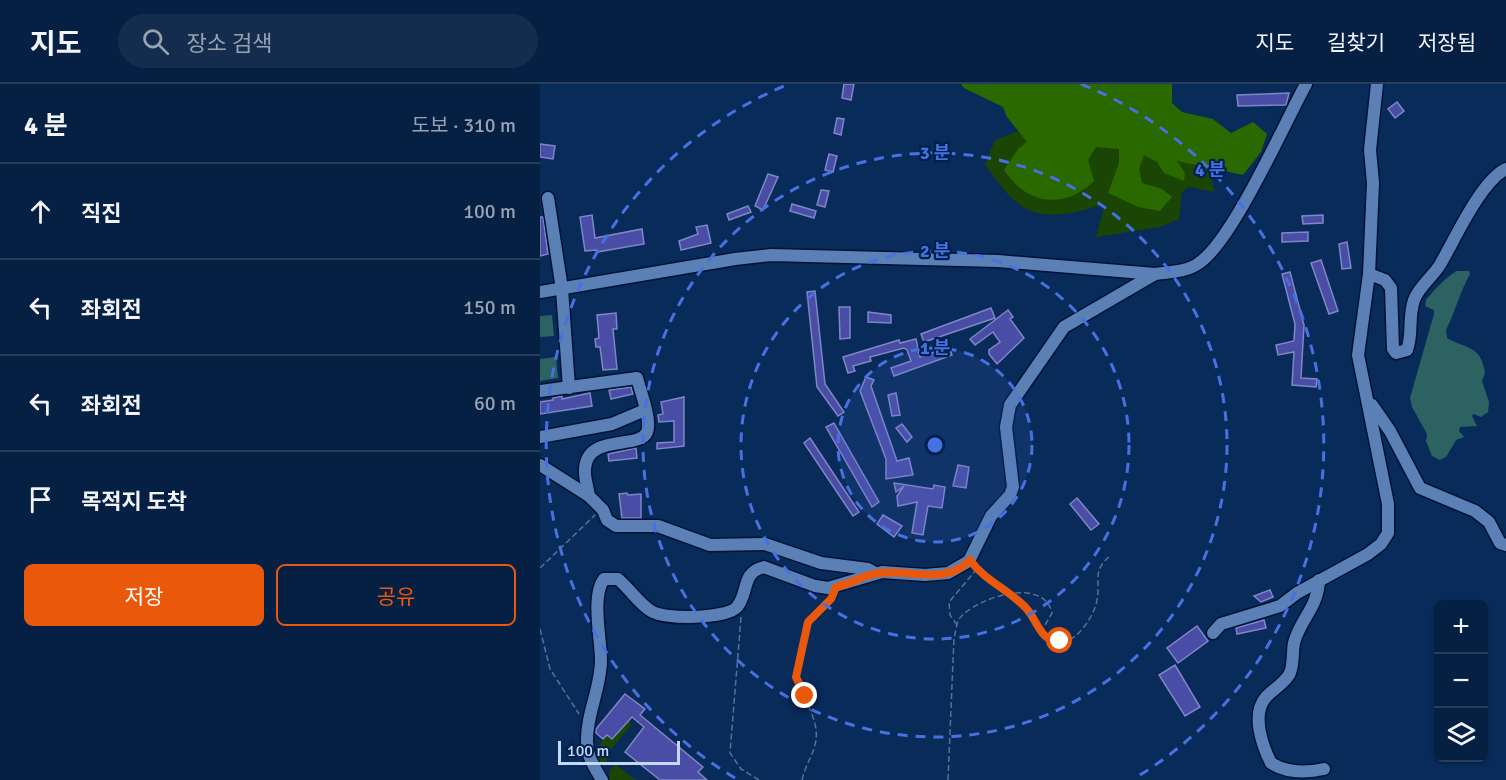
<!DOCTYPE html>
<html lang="ko">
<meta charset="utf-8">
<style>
:root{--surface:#062044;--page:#142d4f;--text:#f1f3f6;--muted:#98a3b2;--line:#273e5d;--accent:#ea580c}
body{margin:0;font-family:Signika,"Noto Sans KR",sans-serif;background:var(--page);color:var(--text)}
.controls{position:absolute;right:18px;bottom:18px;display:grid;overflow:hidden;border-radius:9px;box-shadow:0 2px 4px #0004}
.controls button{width:54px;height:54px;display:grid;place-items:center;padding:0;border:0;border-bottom:2px solid var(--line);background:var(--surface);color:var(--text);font:30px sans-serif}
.scale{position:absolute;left:18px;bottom:15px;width:122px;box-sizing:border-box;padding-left:6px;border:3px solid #c5d9f7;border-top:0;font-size:16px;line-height:21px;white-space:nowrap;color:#c5d9f7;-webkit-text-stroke:4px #00214f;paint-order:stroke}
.stop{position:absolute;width:18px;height:18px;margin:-14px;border:4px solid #ea580c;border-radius:50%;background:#fff}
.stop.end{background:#ea580c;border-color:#fff;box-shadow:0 2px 6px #0008}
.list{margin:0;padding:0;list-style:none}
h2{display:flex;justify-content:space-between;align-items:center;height:78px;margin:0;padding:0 24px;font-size:26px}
h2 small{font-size:20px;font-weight:400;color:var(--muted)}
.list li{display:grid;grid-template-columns:39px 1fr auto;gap:18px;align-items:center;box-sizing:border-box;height:96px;padding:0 24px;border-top:2px solid var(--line)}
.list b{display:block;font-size:22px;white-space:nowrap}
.list em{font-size:20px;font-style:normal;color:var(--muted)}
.actions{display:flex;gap:12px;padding:18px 24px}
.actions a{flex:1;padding:14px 0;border:2px solid var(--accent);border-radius:9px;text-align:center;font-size:21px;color:var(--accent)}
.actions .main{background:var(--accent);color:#fff}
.icon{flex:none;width:33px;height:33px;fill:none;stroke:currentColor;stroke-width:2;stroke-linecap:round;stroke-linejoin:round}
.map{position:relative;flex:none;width:966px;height:696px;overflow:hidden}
header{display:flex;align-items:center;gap:36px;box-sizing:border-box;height:84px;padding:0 30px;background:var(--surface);border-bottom:2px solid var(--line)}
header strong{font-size:28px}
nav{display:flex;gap:33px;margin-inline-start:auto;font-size:21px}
.search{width:420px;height:54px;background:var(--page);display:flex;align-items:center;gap:15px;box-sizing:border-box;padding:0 21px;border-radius:33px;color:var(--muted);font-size:22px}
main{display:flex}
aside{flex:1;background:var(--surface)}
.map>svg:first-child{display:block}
</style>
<header>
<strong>지도</strong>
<div class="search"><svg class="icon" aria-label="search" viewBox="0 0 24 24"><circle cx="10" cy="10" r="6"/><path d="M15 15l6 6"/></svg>장소 검색</div>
<nav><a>지도</a><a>길찾기</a><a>저장됨</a></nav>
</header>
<main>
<aside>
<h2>4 분<small>도보 · 310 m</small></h2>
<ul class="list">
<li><svg class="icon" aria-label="ahead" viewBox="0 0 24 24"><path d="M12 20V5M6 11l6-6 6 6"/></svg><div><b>직진</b></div><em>100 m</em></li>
<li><svg class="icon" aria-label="left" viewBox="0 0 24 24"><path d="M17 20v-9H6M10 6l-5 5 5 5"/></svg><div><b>좌회전</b></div><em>150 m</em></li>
<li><svg class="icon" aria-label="left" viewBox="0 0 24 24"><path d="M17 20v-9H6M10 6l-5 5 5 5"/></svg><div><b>좌회전</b></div><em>60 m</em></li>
<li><svg class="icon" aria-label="arrive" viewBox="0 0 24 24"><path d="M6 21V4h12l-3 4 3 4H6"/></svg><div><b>목적지 도착</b></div></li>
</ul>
<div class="actions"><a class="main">저장</a><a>공유</a></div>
</aside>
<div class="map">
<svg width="966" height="696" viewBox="0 0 966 696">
<rect width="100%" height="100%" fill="#082b5a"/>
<!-- green -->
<g fill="#1b4504">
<path d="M486 44 546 59 651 70 671 87 674 108 649 103 642 108 639 135 620 143 556 153 565 120C503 139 482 137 445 80L455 56Z"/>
<polygon points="89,637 92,640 71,665 62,686 53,668 67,652 72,656"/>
<polygon points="75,680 96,696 69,696 70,686"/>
</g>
<!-- forest -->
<path fill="#2a6800" d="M421 0H632V19L642 28 673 35 691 49 713 38 727 50 721 68 703 91 637 77 645 89 644 97 624 89 617 78 604 71 599 85 602 99 622 105 632 113 620 127 598 123 568 109 579 79V65L556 63 548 76 554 97C524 126 487 121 464 86L478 65 487 58 467 33 463 23 424 4Z"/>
<!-- water -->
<g fill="#2d6263">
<path d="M917 187H929L930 190C920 208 915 228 906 246L907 254C926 265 941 261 945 289L942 297 949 318 948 328 941 333 933 330 932 332 937 342 920 343 919 347 924 353 916 356 906 373 900 376 892 372 886 357 887 350 872 323 870 314 894 230V226L885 222 886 216C894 206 906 193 917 187Z"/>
<polygon points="12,231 14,252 0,253 0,232"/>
<polygon points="16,273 18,294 0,297 0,275"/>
</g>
<!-- building -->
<g fill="#494da6" stroke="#7e87c5" stroke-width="1.5">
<polygon points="304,0 314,0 311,16 302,14"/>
<polygon points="749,9 746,21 698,22 697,11"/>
<polygon points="857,18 864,27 855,34 848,25"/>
<polygon points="297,34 304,35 301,51 294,49"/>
<polygon points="0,60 15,62 13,75 0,73"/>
<polygon points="289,70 297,72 293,88 285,86"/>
<polygon points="228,90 238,93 223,126 215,122"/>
<polygon points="281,106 289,107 285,123 277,121"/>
<polygon points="252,120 276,127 274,134 250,127"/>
<polygon points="208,122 211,128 189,136 187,130"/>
<polygon points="52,131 55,154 102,145 104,160 57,168 57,166 45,167 40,133"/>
<polygon points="783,131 783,139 763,140 762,132"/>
<polygon points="0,133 3,133 8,170 0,172"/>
<polygon points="167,141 171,159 141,166 139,157 158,150 156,143"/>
<polygon points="768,148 768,157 742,158 742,149"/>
<polygon points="807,158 811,184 802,185 799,160"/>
<polygon points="781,176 798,227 789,230 771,179"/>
<polygon points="750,188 764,241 761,294 777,295 776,303 752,301 754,268 738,271 736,261 754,257 755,240 742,190"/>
<polygon points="275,207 285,300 304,328 298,332 277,303 267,208"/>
<polygon points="299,223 310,223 310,254 300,255"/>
<polygon points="451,224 455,234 384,258 381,250"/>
<polygon points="468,226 473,233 470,235 484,254 457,280 449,270 449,266 460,258 453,248 435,261 430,255"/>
<polygon points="328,228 351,231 351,239 328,238"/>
<polygon points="76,229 77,245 73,245 77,285 63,286 60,263 56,263 55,255 59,254 57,231"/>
<polygon points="376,255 380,273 409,263 412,271 354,292 351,284 371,277 367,266 364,264 330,273 331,277 313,282 315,287 308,289 303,273 359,256 360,259"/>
<polygon points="326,293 334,296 331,302 357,377 369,374 373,391 346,395 346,375 320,307"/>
<polygon points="91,303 93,310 71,315 69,306"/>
<polygon points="50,309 52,322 0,330 0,318 13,316 13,314 22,312 22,315"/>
<polygon points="356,309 360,331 352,332 348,311"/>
<polygon points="144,313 144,362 117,365 117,359 134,358 134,337 119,338 118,331 123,330 121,318"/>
<polygon points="294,339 339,418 332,423 286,343"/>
<polygon points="362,340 372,353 367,358 356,344"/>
<polygon points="270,354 319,428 313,432 264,359"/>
<polygon points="96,364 97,374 69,377 68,370"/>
<polygon points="418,381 429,383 426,404 413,402"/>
<polygon points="354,399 393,405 394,401 405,403 402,424 388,422 383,451 372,449 377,418 358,422 357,412 364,402 356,408"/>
<polygon points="87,409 88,411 101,410 101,434 82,434 79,410"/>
<polygon points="537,414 559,440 551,446 530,420"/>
<polygon points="343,431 362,442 354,453 337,440"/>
<polygon points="730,506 733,513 721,518 714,512"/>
<polygon points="724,536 726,544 697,550 696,544"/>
<polygon points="657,542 668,557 638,579 627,564"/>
<polygon points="635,581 660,623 645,632 619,591"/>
<polygon points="85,610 105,625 100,631 163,683 158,688 167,696 120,696 85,668 104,643 92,633 72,655 67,651 63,655 56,649 56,645"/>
</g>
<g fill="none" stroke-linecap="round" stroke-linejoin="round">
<defs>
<g id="minor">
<polyline points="8,114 22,205 29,304"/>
<path d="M829 190 845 196 851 204 853 265 856 269 867 266C873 251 868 233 874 216 879 202 894 192 901 179 915 155 941 97 966 85"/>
<path d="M0 208 195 175 231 171 458 177 615 190C629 188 647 188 659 179 693 156 744 40 766 0"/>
<path d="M0 307 97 294C100 306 112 337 107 348 100 366 47 349 45 385 44 393 48 404 49 412"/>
<polyline points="832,321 850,347 880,404 935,427 949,438 960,459 966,461"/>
<polyline points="0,353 72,340 105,326"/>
<polyline points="0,381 49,412 63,426 67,436 76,442 118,442 170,461 225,460 281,479 328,485 335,489"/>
<path d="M779 496C778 524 760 535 754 559 752 569 754 583 749 591 743 600 734 605 726 613 711 630 722 661 731 679 747 689 766 689 784 685"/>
<polyline points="673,549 681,540 740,522 757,509 828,470 841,460 848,449 848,420 818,271 829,190 833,99 830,66 837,0"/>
<path d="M62 696C55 684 47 673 47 658 46 631 61 604 61 576 61 555 51 512 64 495H78C90 505 98 519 111 527 125 536 186 535 197 523 209 509 201 488 224 483L275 502 288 504 342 488 385 491 408 489 429 477 451 432 470 411 473 403 466 343 470 321 524 243 615 190"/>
</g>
</defs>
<!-- minor casing -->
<use href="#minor" stroke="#001336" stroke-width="15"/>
<!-- path -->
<g stroke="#547199" stroke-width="1.5" stroke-dasharray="6 3" stroke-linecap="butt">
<polyline points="0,484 55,431"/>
<path d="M436 484C448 496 464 503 476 515 484 522 491 529 497 539 500 543 500 548 503 551 525 576 554 536 557 516 561 495 551 488 571 471"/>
<polyline points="201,533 190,669 201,685 219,696"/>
<polyline points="417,541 410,531 409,518 436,486"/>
<polyline points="0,545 10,585 39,630"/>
<path d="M262 696C265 682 274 670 276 656 279 634 261 612 256 593 260 578 264 541 273 530 278 525 286 520 291 515"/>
<path d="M408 696 414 554C416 548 416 540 419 535 436 513 504 492 512 529L501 548"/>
</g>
<!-- minor -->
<use href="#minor" stroke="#5a80b6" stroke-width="12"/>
</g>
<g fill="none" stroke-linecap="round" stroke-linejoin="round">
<!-- route -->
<path stroke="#ea580c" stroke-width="8" d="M265 612 256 593 268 538 291 515 296 503C311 500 324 490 340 489 372 485 405 502 430 476 444 496 469 506 486 524 498 537 500 558 520 557"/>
</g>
<!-- distance rings -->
<circle cx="395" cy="361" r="97" fill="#4771e0" fill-opacity=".12"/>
<g fill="none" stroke="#4771e0" stroke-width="3" stroke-dasharray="10 8">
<circle cx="395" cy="361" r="97"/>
<circle cx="395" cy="361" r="194"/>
<circle cx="395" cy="361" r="292"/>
<path d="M195 694A389 389 0 0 1 249 0M541 0A389 389 0 0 1 595 694"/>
</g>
<circle cx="395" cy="361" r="9" fill="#4771e0" stroke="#00214f" stroke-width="3"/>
<g font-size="18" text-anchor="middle" font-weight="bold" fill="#4771e0" stroke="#00214f" stroke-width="4.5" stroke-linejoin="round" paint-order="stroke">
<text x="395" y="75">3 분</text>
<text x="670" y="92">4 분</text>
<text x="395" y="173">2 분</text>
<text x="395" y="270">1 분</text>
</g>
</svg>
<div class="controls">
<button>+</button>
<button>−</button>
<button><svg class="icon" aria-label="layers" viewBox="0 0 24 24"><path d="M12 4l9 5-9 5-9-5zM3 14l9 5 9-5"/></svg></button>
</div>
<div class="scale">100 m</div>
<div class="stop" style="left:520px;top:557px"></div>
<div class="stop end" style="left:265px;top:612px"></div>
</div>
</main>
